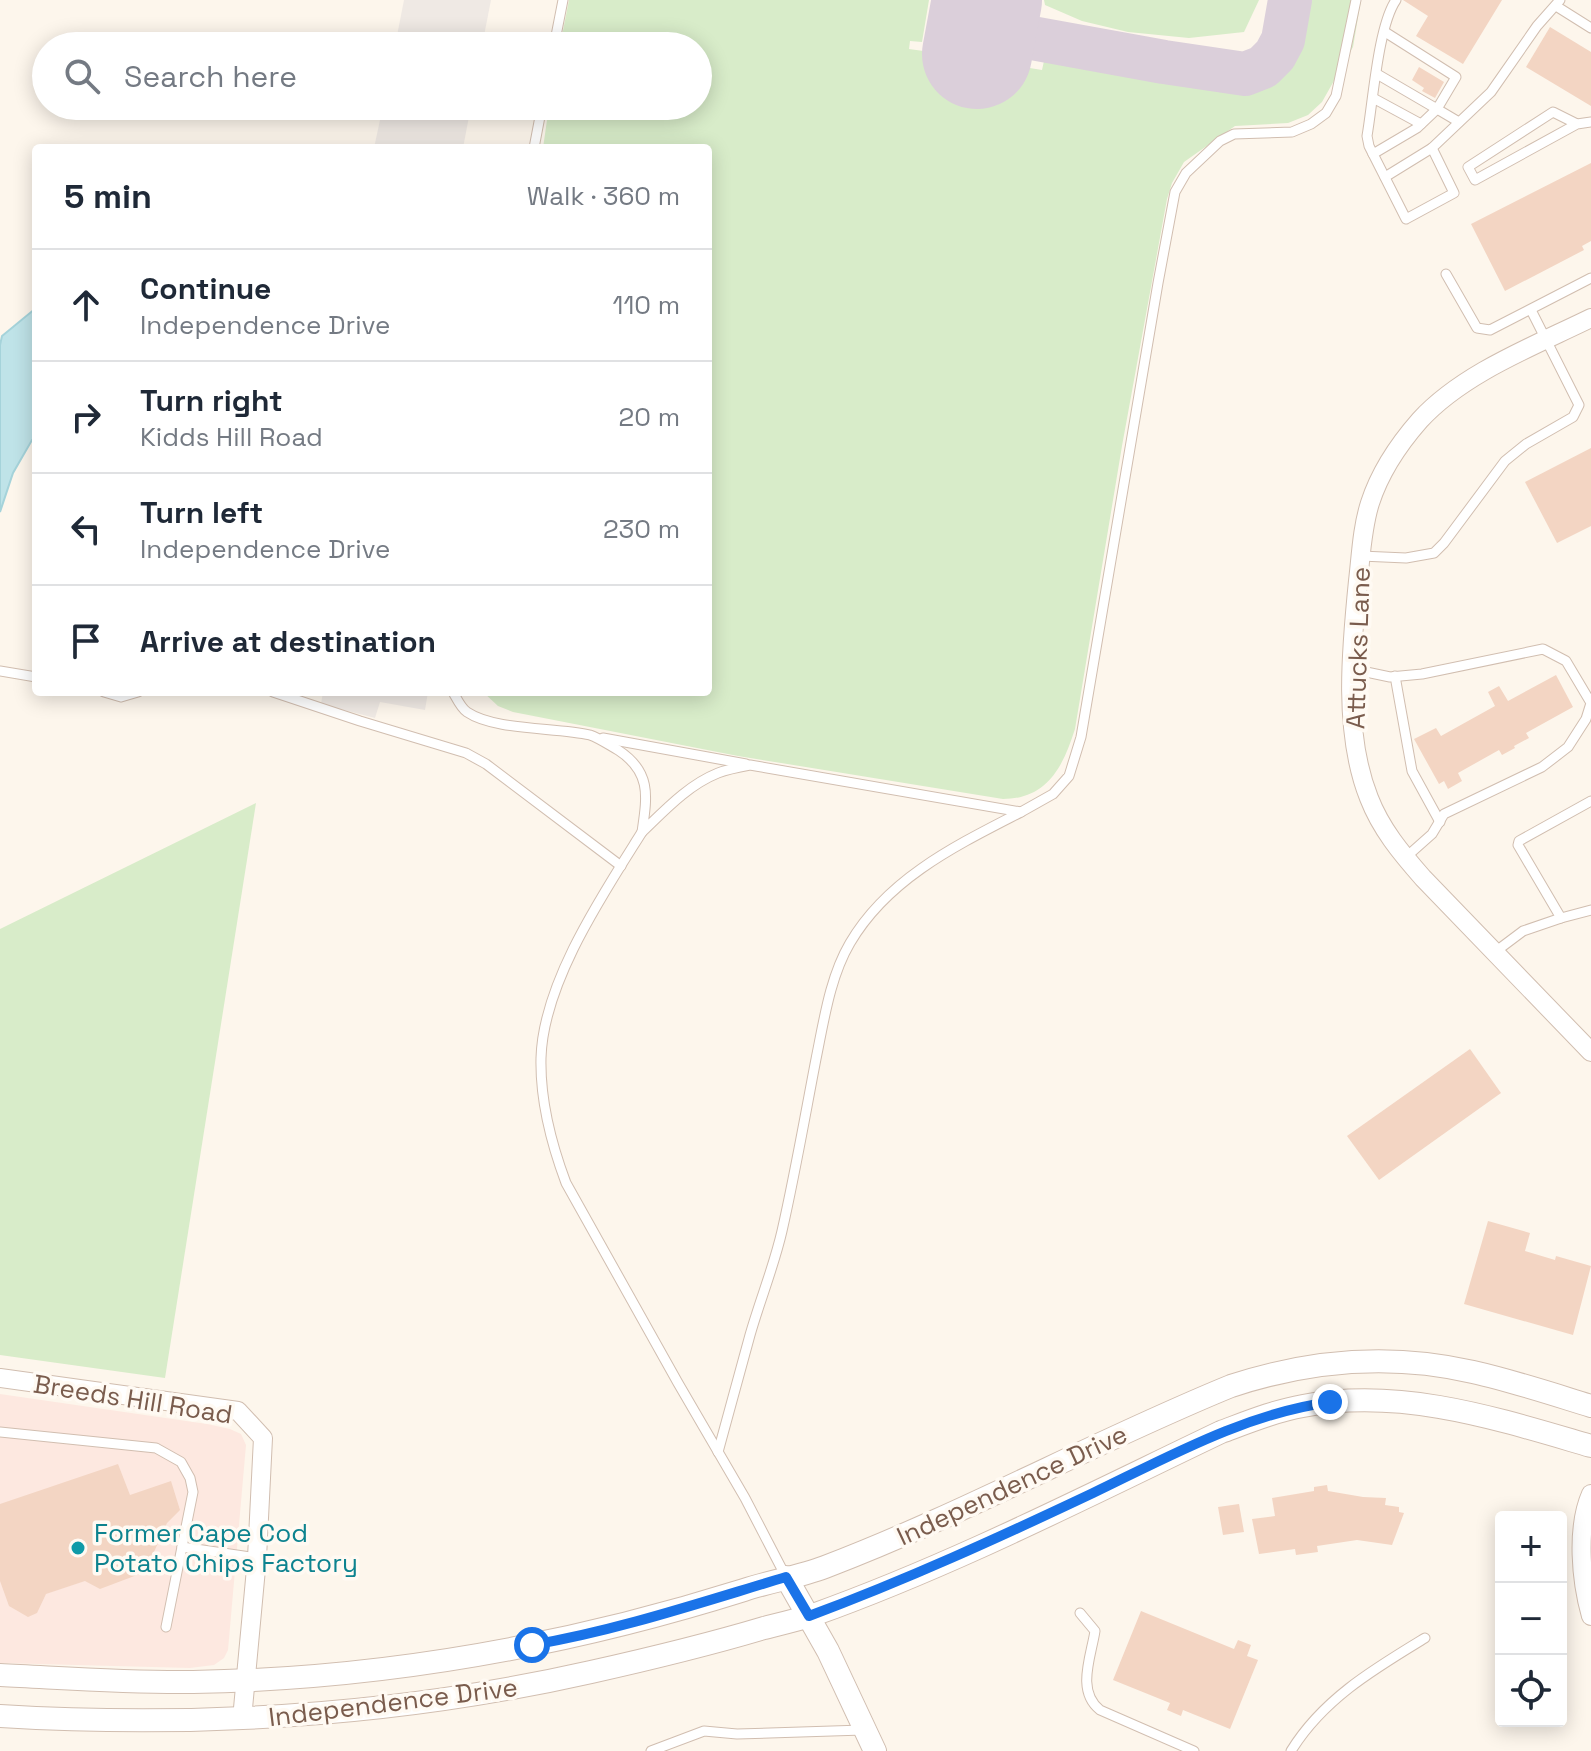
<!DOCTYPE html>
<meta charset="utf-8">
<style>
:root{--surface:#fff;--page:#f2f2f3;--text:#1f2937;--muted:#747a83;--line:#e0e1e3}
body{margin:0;font-family:"Space Grotesk",sans-serif;background:var(--page);color:var(--text)}
.controls{position:absolute;right:24px;bottom:24px;display:grid;overflow:hidden;border-radius:8px;box-shadow:0 4px 20px #0003}
.controls button{width:72px;height:72px;display:grid;place-items:center;padding:0;border:0;border-bottom:2px solid var(--line);background:var(--surface);color:var(--text);font:40px sans-serif}
.stop{position:absolute;width:24px;height:24px;margin:-18px;border:6px solid #1a73e8;border-radius:50%;background:#fff}
.stop.end{background:#1a73e8;border-color:#fff;box-shadow:0 2px 8px #0008}
.list{margin:0;padding:0;list-style:none}
h2{display:flex;justify-content:space-between;align-items:center;height:104px;margin:0;padding:0 32px;font-size:34px}
h2 small{font-size:26px;font-weight:400;color:var(--muted)}
.list li{display:grid;grid-template-columns:52px 1fr auto;gap:24px;align-items:center;box-sizing:border-box;height:112px;padding:0 32px;border-top:2px solid var(--line)}
.list b{display:block;font-size:30px;white-space:nowrap}
.list p{margin:0;font-size:26px;white-space:nowrap;color:var(--muted)}
.list em{font-size:26px;font-style:normal;color:var(--muted)}
.icon{flex:none;width:44px;height:44px;fill:none;stroke:currentColor;stroke-width:2;stroke-linecap:round;stroke-linejoin:round}
.map{position:relative;flex:none;width:1591px;height:1751px;overflow:hidden}
.search{position:absolute;background:var(--surface);box-shadow:0 4px 20px #0003;left:32px;top:32px;width:680px;height:88px;display:flex;align-items:center;gap:20px;box-sizing:border-box;padding:0 28px;border-radius:44px;color:var(--muted);font-size:30px}
.panel{position:absolute;background:var(--surface);box-shadow:0 4px 20px #0003;left:32px;top:144px;width:680px;height:552px;border-radius:8px}
.map>svg:first-child{display:block}
</style>
<div class="map">
<svg width="1591" height="1751" viewBox="0 0 1591 1751">
<rect width="100%" height="100%" fill="#fdf6ec"/>
<!-- commercial -->
<polygon fill="#fde8e0" points="0,1394 207,1424 230,1429 241,1434 246,1445 228,1650 224,1658 214,1665 190,1668 0,1663"/>
<!-- industrial -->
<g fill="#efe9e4">
<polygon points="404,0 491,0 482,46 395,46"/>
<polygon points="383,106 471,106 463,148 374,148"/>
<polygon points="323,692 428,692 425,710 380,702 375,718 321,704"/>
</g>
<!-- green -->
<g fill="#d8ecc9">
<path d="M569 0H929L922 42 910 41 909 49 938 53 940 48 1012 60V65L1042 70 1044 61 1235 93C1299 89 1300 53 1309 0H1361L1353 47 1322 102 1308 115 1288 123 1235 126 1184 162 1172 183 1167 199 1122 446 1075 729C1063 767 1047 799 1003 799L738 756 513 712 498 706 483 692H708V148H543L549 106H698V46H560Z"/>
<polygon points="1044,0 1259,0 1244,32 1189,38 1128,32 1082,21 1045,5"/>
<polygon points="256,803 165,1378 0,1355 0,929"/>
</g>
<!-- water -->
<polygon fill="#bfe3e8" stroke="#a5d3da" stroke-width="2" points="36,308 36,439 32,440 13,473 0,512 0,345 2,336"/>
<g fill="none" stroke-linecap="round" stroke-linejoin="round">
<!-- taxiway -->
<polyline stroke="#dbcfda" stroke-width="44" points="982,29 1164,62 1245,74 1263,67 1275,55 1283,40 1290,0"/>
<!-- runway -->
<polyline stroke="#dbcfda" stroke-width="110" points="977,54 987,0"/>
</g>
<!-- building -->
<g fill="#f3d5c3">
<polygon points="1403,0 1502,0 1463,64 1416,36 1428,16"/>
<polygon points="1550,27 1591,52 1591,106 1526,67"/>
<polygon points="1419,67 1444,82 1435,98 1422,91 1424,88 1412,80"/>
<polygon points="1591,163 1591,241 1582,246 1584,250 1505,291 1471,224"/>
<polygon points="1591,448 1591,526 1557,543 1525,482"/>
<polygon points="1556,675 1573,707 1526,733 1529,738 1514,746 1515,748 1502,755 1499,750 1458,773 1462,781 1448,789 1444,781 1439,784 1414,739 1436,728 1441,736 1495,706 1488,692 1499,686 1508,701"/>
<polygon points="1470,1049 1501,1093 1379,1180 1347,1136"/>
<polygon points="1488,1221 1530,1233 1525,1251 1555,1260 1556,1256 1591,1266 1573,1335 1464,1304"/>
<polygon points="118,1464 130,1495 171,1481 180,1510 167,1523 145,1572 100,1589 85,1581 46,1594 37,1613 28,1617 9,1606 0,1581 0,1504"/>
<polygon points="1327,1485 1328,1491 1363,1497 1386,1498 1385,1505 1399,1507 1399,1512 1404,1513 1392,1545 1357,1540 1317,1546 1318,1552 1296,1555 1295,1549 1259,1554 1252,1519 1275,1516 1272,1498 1314,1491 1314,1487"/>
<polygon points="1239,1504 1244,1532 1223,1535 1218,1507"/>
<polygon points="1141,1611 1234,1649 1238,1640 1251,1645 1247,1656 1258,1660 1230,1729 1183,1710 1181,1716 1167,1710 1170,1703 1113,1680"/>
</g>
<g fill="none" stroke-linecap="round" stroke-linejoin="round">
<defs>
<g id="service">
<path d="M1396 0C1378 26 1373 102 1367 136L1369 146 1406 219 1454 193 1432 148 1491 92 1537 26 1560 0"/>
<polyline points="1556,6 1591,28"/>
<polyline points="554,46 563,0"/>
<polyline points="1377,74 1437,109 1456,77 1385,32"/>
<polyline points="1373,98 1421,124"/>
<polyline points="1577,124 1553,112 1468,167 1475,180 1577,124 1591,122"/>
<polyline points="534,148 542,106"/>
<polyline points="1373,154 1417,128 1437,109 1459,122"/>
<polyline points="1385,177 1432,148"/>
<polyline points="1446,274 1477,328 1490,330 1591,278"/>
<polyline points="1361,556 1406,558 1434,553 1444,543 1505,461 1526,444 1573,417 1579,405 1531,310"/>
<polyline points="1352,669 1390,677 1422,674 1543,649 1566,661 1591,703 1586,719 1568,747 1542,767 1444,814 1432,834 1405,858"/>
<polyline points="0,671 36,677"/>
<polyline points="1395,676 1412,771 1440,822"/>
<polyline points="104,692 121,697 138,692"/>
<polyline points="273,692 360,721 466,753 486,764 621,866"/>
<path d="M453 692C457 699 461 708 467 712 495 731 557 727 590 735 599 738 609 745 618 750 652 772 647 797 642 832 665 810 688 785 718 773 728 769 739 767 750 765L1021 812 1053 794 1069 776 1081 737 1158 283 1175 192 1186 173 1220 141 1234 134 1292 132 1311 124 1326 113 1336 96 1356 0"/>
<polyline points="603,738 746,764"/>
<polyline points="1591,801 1519,841 1518,845 1561,918 1591,910"/>
<path d="M642 832C603 894 543 983 541 1058 540 1101 551 1143 566 1183L678 1383 745 1498 786 1577"/>
<polyline points="1495,952 1523,931 1561,918"/>
<polyline points="0,1432 156,1448 181,1462 190,1478 193,1492 166,1627"/>
<path d="M718 1452C729 1413 739 1374 750 1335 760 1300 774 1266 782 1231 795 1174 805 1116 816 1059 824 1020 830 977 850 943 888 878 957 845 1021 812"/>
<polyline points="182,1547 257,1558"/>
<path d="M1080 1613 1095 1631C1091 1657 1076 1691 1100 1710L1194 1751"/>
<polyline points="651,1751 704,1731 737,1734 863,1730"/>
<path d="M1291 1751C1323 1699 1374 1669 1425 1638"/>
</g>
<g id="minor">
<path d="M1591 318C1534 346 1463 373 1420 420 1398 445 1380 472 1370 503 1362 528 1361 555 1358 581 1351 650 1343 733 1369 798 1381 829 1401 853 1423 878L1591 1052"/>
<polyline points="0,1378 238,1411 263,1438 257,1558 242,1719"/>
<path d="M1591 1494C1576 1528 1581 1581 1591 1616"/>
</g>
<g id="tertiary">
<polyline points="786,1577 828,1651 875,1751"/>
<path d="M0 1675C64 1678 129 1683 193 1682 380 1679 566 1646 744 1590 771 1581 799 1577 825 1567 964 1514 1094 1442 1231 1386 1310 1360 1391 1353 1473 1372 1513 1381 1552 1394 1591 1406"/>
<path d="M0 1716C199 1728 396 1716 591 1672 649 1659 707 1645 764 1628 780 1624 797 1620 813 1615 953 1565 1087 1496 1221 1432 1248 1422 1275 1411 1303 1406 1401 1387 1498 1419 1591 1446"/>
</g>
</defs>
<!-- service casing -->
<use href="#service" stroke="#d1beb0" stroke-width="11"/>
<!-- minor casing -->
<use href="#minor" stroke="#d1beb0" stroke-width="20"/>
<!-- tertiary casing -->
<use href="#tertiary" stroke="#d1beb0" stroke-width="24"/>
<!-- service -->
<use href="#service" stroke="#fff" stroke-width="9"/>
<!-- minor -->
<use href="#minor" stroke="#fff" stroke-width="18"/>
<!-- tertiary -->
<use href="#tertiary" stroke="#fff" stroke-width="22"/>
</g>
<g fill="none" stroke-linecap="round" stroke-linejoin="round">
<!-- route -->
<path stroke="#1a73e8" stroke-width="10" d="M532 1645C619 1630 702 1602 786 1577L809 1616C906 1580 1000 1537 1093 1493 1170 1456 1245 1414 1330 1402"/>
</g>
<!-- markers -->
<circle fill="#0f9aa8" stroke="#fffaf3" stroke-width="3" cx="78" cy="1548" r="8"/>
<g text-anchor="middle" dominant-baseline="central" stroke-width="7" stroke-linejoin="round" paint-order="stroke">
<!-- street labels -->
<g font-size="26" fill="#7a5c4d" stroke="#fffaf3">
<text transform="translate(1358 648) rotate(-88)">Attucks Lane</text>
<text transform="translate(133 1399) rotate(9)">Breeds Hill Road</text>
<text transform="translate(1012 1485) rotate(-25)">Independence Drive</text>
<text transform="translate(393 1702) rotate(-7)">Independence Drive</text>
</g>
<!-- culture labels -->
<g font-size="26" fill="#0d838f" stroke="#fffaf3" text-anchor="start">
<text x="94" y="1533">Former Cape Cod<tspan x="94" dy="30">Potato Chips Factory</tspan></text>
</g>
</g>
</svg>
<div class="controls">
<button>+</button>
<button>−</button>
<button><svg class="icon" aria-label="locate" viewBox="0 0 24 24"><circle cx="12" cy="12" r="6"/><path d="M12 2v4M12 18v4M2 12h4M18 12h4"/></svg></button>
</div>
<div class="stop" style="left:532px;top:1645px"></div>
<div class="stop end" style="left:1330px;top:1402px"></div>
<div class="search"><svg class="icon" aria-label="search" viewBox="0 0 24 24"><circle cx="10" cy="10" r="6"/><path d="M15 15l6 6"/></svg>Search here</div>
<section class="panel">
<h2>5 min<small>Walk · 360 m</small></h2>
<ul class="list">
<li><svg class="icon" aria-label="ahead" viewBox="0 0 24 24"><path d="M12 20V5M6 11l6-6 6 6"/></svg><div><b>Continue</b><p>Independence Drive</p></div><em>110 m</em></li>
<li><svg class="icon" aria-label="right" viewBox="0 0 24 24"><path d="M7 20v-9h11M14 6l5 5-5 5"/></svg><div><b>Turn right</b><p>Kidds Hill Road</p></div><em>20 m</em></li>
<li><svg class="icon" aria-label="left" viewBox="0 0 24 24"><path d="M17 20v-9H6M10 6l-5 5 5 5"/></svg><div><b>Turn left</b><p>Independence Drive</p></div><em>230 m</em></li>
<li><svg class="icon" aria-label="arrive" viewBox="0 0 24 24"><path d="M6 21V4h12l-3 4 3 4H6"/></svg><div><b>Arrive at destination</b></div></li>
</ul>
</section>
</div>
